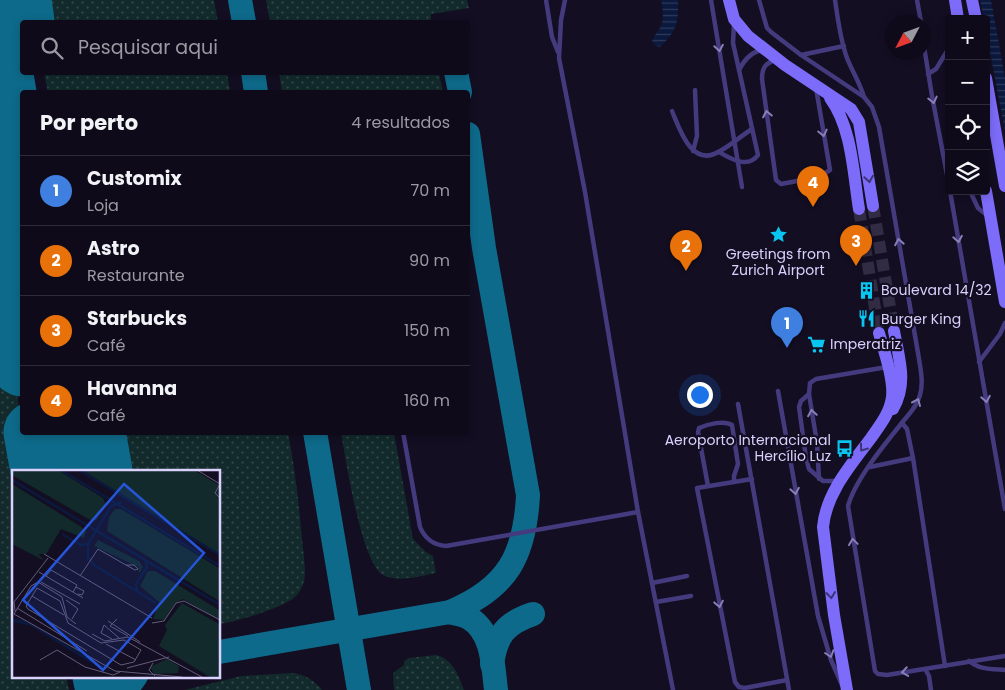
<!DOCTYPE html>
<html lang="pt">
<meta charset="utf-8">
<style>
:root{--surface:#0e0a1a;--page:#1c1827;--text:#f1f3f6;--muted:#9b9aa2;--line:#2e2b39;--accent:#09c6f1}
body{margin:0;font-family:Poppins,sans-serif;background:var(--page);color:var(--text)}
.controls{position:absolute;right:15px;top:15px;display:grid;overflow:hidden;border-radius:5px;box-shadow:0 2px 8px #0003}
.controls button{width:45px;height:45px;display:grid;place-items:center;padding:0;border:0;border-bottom:1px solid var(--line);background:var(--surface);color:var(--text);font:25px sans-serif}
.compass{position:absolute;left:885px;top:15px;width:45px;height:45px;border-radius:50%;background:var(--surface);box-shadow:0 2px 8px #0003;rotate:229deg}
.you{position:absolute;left:699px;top:394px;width:18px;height:18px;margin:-12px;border:4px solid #fff;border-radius:50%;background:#1a73e8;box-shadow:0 0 0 8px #1a73e833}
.badge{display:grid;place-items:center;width:32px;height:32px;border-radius:50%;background:var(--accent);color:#fff;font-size:16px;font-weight:700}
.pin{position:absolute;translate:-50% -41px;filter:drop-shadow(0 1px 2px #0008)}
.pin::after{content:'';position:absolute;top:26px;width:18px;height:15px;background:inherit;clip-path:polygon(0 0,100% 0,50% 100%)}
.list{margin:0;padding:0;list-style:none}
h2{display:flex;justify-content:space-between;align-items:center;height:65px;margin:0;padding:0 20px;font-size:21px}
h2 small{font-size:16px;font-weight:400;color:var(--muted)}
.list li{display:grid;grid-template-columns:32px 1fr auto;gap:15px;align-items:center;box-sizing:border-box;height:70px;padding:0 20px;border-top:1px solid var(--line)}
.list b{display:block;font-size:19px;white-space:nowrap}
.list p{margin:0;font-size:16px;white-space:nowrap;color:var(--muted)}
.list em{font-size:16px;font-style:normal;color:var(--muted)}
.icon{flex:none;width:28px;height:28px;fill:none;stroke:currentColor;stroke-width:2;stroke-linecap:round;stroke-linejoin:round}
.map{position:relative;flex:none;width:1005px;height:690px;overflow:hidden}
.search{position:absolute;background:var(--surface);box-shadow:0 2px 8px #0003;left:20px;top:20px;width:450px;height:55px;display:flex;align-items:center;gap:12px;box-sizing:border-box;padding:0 18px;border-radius:5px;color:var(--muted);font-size:19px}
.panel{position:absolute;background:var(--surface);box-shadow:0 2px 8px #0003;left:20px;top:90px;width:450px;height:345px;border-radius:5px}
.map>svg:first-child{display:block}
</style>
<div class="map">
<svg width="1005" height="690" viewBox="0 0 1005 690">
<defs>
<pattern id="grass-dots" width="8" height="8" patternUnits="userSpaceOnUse" patternTransform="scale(1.25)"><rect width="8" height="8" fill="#122a2b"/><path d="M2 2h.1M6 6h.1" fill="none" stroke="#34484b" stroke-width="1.8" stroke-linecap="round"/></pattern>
<pattern id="water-rules" width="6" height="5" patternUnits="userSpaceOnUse" patternTransform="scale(1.25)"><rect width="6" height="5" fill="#0b193e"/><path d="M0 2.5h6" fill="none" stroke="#2e395b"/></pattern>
</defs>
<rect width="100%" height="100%" fill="#130e22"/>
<!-- grass -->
<g fill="url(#grass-dots)">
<polygon points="32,0 214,0 218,22 36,22"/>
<polygon points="266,0 467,0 469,8 431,14 431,22 270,22"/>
<polygon points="44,73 227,73 230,92 48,92"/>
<polygon points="279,73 439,73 443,92 282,92"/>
<polygon points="0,296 30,471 14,471 14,676 66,676 69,690 0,690"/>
<path d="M106 433H288C295 468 299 504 302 539 303 550 305 562 305 573 305 581 302 589 297 595 287 607 235 622 219 624V471H113Z"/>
<path d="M341 433H394L413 539 426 552 433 556 436 573C421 576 398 583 383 575 361 562 346 460 341 433Z"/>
<path d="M436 655C453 659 459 676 464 690H394L393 673 404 665V661L409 658Z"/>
<path d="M294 673C307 676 314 680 322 690H185L241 676Z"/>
</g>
<!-- water -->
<g fill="url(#water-rules)">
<path d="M661 0H678C679 22 676 32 660 47L656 46 652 42C654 35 658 32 661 26 664 19 663 8 661 0Z"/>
<polygon points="980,0 991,0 1005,78 1005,131 986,31 986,19 984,19"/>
</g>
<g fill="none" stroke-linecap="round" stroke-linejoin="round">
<!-- taxiway -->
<g stroke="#0e6a8a" stroke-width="24">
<polyline points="240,0 244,22"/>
<polyline points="253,72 256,92"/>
<polyline points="456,72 460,92"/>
<polyline points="315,432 359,690"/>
<path d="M450 612C456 614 464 615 469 618 493 632 493 666 496 690"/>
<path d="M219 652 450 612C508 588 525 555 528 495L484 248 468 134"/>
<path d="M492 664C496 635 506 623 533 614"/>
<polyline points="126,690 136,676"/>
</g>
<!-- runway -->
<g stroke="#0e6a8a" stroke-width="61">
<polyline points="21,0 24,22"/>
<polyline points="0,57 22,191"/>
<polyline points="0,236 22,366"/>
<polyline points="34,432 41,471"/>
<polyline points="95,432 102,471"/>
<polyline points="103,676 106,690"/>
</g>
<!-- secondary-tunnel -->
<g stroke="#312b43" stroke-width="12" stroke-dasharray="12 6" stroke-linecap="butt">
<polyline points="873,206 894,331"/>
<polyline points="859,209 879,333"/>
</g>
<!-- lane -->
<g stroke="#443b7f" stroke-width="4.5">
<polyline points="546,0 552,37 558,52"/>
<polyline points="565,0 561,20 559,58 585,192 638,512 673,690"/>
<polyline points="711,0 730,115"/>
<path d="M759 0 767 28 771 32 801 55 864 97 872 107 879 127 918 353C920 366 924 382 920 395 917 407 908 415 901 424 884 445 855 480 848 506L875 671 878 674 887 675 1005 656"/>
<path d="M835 0C838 19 840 39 847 58 852 71 860 83 864 97"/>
<polyline points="917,0 921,22"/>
<polyline points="922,34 932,96 949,185"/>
<polyline points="801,55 844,46"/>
<path d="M776 60C765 63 762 68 762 79L776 180 781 184 819 177 830 170 816 88"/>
<path d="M739 70C744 60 750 53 761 50"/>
<polyline points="928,74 936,69 949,48"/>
<path d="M672 111C680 130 692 169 720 151 731 145 741 136 752 129"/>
<polyline points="693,151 697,136 695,90"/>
<path d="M719 152C731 159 748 169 758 155L733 43 734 24"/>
<polyline points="950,191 1005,509"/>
<polyline points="970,191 978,208 988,216"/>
<polyline points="979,362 1000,334 1005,323"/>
<polyline points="778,391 818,616 831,660 842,685"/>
<polyline points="809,394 801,401 799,407 806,458 809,469 823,481 838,481"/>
<polyline points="738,404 789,690"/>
<polyline points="902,423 907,429 913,458 945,666"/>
<path d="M403 432 420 527C425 539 433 545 446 546L638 512"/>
<polyline points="870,467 913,458"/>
<polyline points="752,479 697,488 735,682 739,687 745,688 787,680"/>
<polyline points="819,479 817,443 809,394 810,383 816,379 887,367"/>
<path d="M708 486 698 432 699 428C708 424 724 420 732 425L738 464 734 476V482"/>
<polyline points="652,583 687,576"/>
<polyline points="656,602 691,596"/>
<path d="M969 661C980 670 992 669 1005 670"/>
<polyline points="925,669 929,676 931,690"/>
</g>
<!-- secondary -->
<g stroke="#7c6cf9" stroke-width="12">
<polyline points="729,0 734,19 748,36 785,65 851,109 859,122 873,206"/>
<polyline points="955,0 958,19"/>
<polyline points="972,0 976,19"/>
<polyline points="986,78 1005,186"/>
<path d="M830 98C852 128 853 172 859 209"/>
<polyline points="986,191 1005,302"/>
<path d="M893 409C908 383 899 359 894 331"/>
<path d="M847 690 834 615 823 527C826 493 851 465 871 438 880 425 890 413 892 397 894 379 884 351 879 333"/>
</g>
<!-- lane-bridge -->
<polyline stroke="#443b7f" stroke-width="4.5" points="730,115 742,187"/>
</g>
<!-- one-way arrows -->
<defs><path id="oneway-chevron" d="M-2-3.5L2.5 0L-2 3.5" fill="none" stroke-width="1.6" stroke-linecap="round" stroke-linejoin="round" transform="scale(1.25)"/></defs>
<g stroke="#887eb8">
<use href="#oneway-chevron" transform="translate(719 48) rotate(81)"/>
<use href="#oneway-chevron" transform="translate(933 100) rotate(77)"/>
<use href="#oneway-chevron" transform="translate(767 114) rotate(-101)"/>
<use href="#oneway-chevron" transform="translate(823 133) rotate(78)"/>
<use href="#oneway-chevron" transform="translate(958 239) rotate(80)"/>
<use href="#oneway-chevron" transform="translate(899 242) rotate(-100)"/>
<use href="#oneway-chevron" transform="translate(986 399) rotate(80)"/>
<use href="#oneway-chevron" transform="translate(917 402) rotate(-66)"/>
<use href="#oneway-chevron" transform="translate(812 413) rotate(-99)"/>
<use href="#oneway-chevron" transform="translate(795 491) rotate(80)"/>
<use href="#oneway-chevron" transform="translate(853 542) rotate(-98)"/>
<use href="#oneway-chevron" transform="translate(719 604) rotate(79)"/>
<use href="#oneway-chevron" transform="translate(830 654) rotate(72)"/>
<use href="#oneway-chevron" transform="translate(905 672) rotate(171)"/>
</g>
<g stroke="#3d3478">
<use href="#oneway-chevron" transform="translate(869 179) rotate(81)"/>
<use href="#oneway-chevron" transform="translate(863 448) rotate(126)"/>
<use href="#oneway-chevron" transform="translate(831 595) rotate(83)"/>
</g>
<!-- icons -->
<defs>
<symbol id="sight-bare" viewBox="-9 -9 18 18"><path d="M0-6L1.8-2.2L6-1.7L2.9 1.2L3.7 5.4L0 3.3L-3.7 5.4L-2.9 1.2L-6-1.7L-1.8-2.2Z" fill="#09c6f1" stroke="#130e22" stroke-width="2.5" paint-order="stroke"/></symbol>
<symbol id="building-bare" viewBox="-9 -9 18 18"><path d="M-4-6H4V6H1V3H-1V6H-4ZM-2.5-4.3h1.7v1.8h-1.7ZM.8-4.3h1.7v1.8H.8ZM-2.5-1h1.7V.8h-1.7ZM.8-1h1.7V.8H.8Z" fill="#09c6f1" stroke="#130e22" stroke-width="2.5" paint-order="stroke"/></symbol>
<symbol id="restaurant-bare" viewBox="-9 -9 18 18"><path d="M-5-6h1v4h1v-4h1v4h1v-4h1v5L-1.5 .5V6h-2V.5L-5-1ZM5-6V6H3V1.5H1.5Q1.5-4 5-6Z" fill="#09c6f1" stroke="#130e22" stroke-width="2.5" paint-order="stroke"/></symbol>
<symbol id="supermarket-bare" viewBox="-9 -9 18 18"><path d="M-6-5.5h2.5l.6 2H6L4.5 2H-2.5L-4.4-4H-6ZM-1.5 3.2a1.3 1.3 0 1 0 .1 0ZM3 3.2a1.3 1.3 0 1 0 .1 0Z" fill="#09c6f1" stroke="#130e22" stroke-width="2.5" paint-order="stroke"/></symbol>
<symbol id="bus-bare" viewBox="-9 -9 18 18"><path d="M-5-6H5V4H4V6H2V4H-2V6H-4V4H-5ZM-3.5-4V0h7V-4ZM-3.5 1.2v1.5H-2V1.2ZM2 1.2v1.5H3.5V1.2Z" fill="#09c6f1" stroke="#130e22" stroke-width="2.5" paint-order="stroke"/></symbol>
</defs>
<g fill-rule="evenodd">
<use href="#sight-bare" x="766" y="222" width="25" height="25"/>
<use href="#building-bare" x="854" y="278" width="25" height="25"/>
<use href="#restaurant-bare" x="854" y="306" width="25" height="25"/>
<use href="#supermarket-bare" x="804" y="332" width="25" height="25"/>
<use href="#bus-bare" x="832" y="436" width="25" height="25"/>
</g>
<g text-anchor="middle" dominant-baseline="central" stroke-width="4.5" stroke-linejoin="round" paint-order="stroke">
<!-- poi labels -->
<g font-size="14" fill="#dad1fd" stroke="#130e22" text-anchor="start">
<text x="778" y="254" text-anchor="middle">Greetings from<tspan x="778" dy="16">Zurich Airport</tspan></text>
<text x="881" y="290">Boulevard 14/32</text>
<text x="881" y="319">Burger King</text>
<text x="830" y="344">Imperatriz</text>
<text x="831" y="440" text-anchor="end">Aeroporto Internacional<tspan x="831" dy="16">Hercílio Luz</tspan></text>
</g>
</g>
<!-- overview -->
<g transform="translate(12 470)">
<rect width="208" height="208" fill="#130e22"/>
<path d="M0 0H46L91 28 94 35 84 50 80 51 0 5ZM70 0H182L207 15V84ZM0 14 68 56 74 61 72 68 49 59 34 84H26L33 91 0 74ZM109 39 207 98V131L95 61 97 47 103 39ZM86 70 127 91 131 97 127 104 126 97 82 76ZM136 101H143L207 140V150L171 129 163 133 152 150 141 149 147 132 128 116ZM155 189 167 196 166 203 142 204 138 197Z" fill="#122a2b"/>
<path d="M170 133 207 154V207H198L147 176 155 160 153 155Z" fill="#122a2b"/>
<path d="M0 149 12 150 103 203 77 192 17 155 0 152Z" fill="#0b193e"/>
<path fill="none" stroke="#0b193e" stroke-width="2.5" d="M49 0 208 96M67 0 208 85M0 10 208 135M110 32 99 36 76 74V87L82 95 144 133M50 64 69 75 76 74M125 121 124 114 135 97 133 90"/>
<path fill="none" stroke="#635c7a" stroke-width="1" d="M185 0 208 14 203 23 208 28M32 84 140 148M114 95H122L126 99 123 100ZM27 102 71 128M34 106 39 100 65 115 61 122M68 106 86 79 114 95M29 112 68 134M64 117 72 121 70 125 66 124M25 118 48 131 56 153 89 173 112 170 129 180 122 192 109 195 16 139 14 136ZM20 126 52 145M54 130 66 139 60 149M5 138 75 181M3 141 2 132 36 88M105 149 98 156 116 166M96 151 128 172M140 153 152 151 164 133 172 131 208 150M64 154 55 147 50 127 26 112 19 116 2 144 103 201 170 207M80 164 93 171 116 167 190 207M100 169 89 163 92 155 107 168M94 174 124 190M28 190 45 180 73 197 101 205 108 202M141 193 137 200 143 206M115 198 157 187"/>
<path fill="#2655da" fill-opacity="0.15" stroke="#2655da" stroke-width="2.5" d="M112 14 192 83 91 200 11 130Z"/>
<rect width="208" height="208" fill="none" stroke="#dad1fd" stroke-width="2.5"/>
</g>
</svg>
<div class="controls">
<button>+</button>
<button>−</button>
<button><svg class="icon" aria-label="locate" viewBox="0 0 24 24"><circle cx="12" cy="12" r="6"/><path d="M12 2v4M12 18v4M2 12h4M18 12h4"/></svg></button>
<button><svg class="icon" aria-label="layers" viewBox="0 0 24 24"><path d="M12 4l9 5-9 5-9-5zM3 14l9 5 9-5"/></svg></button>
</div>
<svg class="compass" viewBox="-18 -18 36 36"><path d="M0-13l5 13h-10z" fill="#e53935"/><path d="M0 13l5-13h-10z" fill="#9b9aa2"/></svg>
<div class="you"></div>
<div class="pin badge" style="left:787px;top:348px;background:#3f7fe0">1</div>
<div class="pin badge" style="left:686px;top:271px;background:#e8710a">2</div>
<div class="pin badge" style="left:856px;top:266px;background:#e8710a">3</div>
<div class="pin badge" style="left:813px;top:207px;background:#e8710a">4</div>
<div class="search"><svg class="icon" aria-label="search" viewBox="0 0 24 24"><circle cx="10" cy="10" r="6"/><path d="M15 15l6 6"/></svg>Pesquisar aqui</div>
<section class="panel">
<h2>Por perto<small>4 resultados</small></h2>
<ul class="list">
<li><span class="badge" style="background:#3f7fe0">1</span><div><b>Customix</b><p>Loja</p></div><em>70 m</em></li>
<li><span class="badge" style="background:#e8710a">2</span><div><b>Astro</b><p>Restaurante</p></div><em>90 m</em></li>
<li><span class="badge" style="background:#e8710a">3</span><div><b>Starbucks</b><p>Café</p></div><em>150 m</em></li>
<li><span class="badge" style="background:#e8710a">4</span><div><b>Havanna</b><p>Café</p></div><em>160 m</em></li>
</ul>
</section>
</div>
